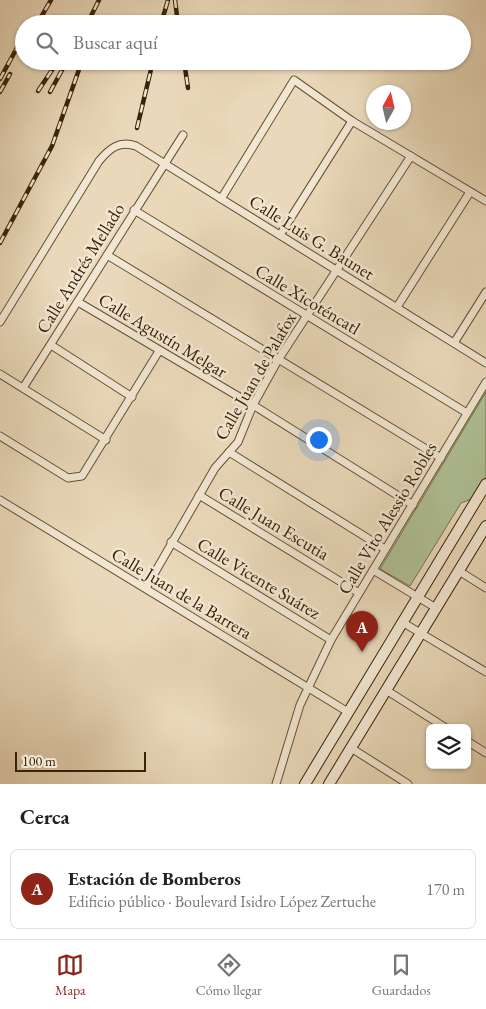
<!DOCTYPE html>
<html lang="es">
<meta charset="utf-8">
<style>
:root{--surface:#fff;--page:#f2f2f2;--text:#222;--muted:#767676;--line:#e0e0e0;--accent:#8f2418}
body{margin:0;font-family:"EB Garamond",serif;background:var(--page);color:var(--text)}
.controls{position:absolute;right:15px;bottom:15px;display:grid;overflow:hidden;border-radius:8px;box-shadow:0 1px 4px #0004}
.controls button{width:45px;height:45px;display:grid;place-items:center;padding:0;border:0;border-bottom:1px solid var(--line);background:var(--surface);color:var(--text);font:25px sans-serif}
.compass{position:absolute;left:366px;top:85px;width:45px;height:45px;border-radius:50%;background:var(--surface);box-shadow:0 1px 4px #0004;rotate:8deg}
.scale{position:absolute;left:15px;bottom:12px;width:131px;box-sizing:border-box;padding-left:5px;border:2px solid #3a2306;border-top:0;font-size:14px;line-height:18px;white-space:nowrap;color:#3a2306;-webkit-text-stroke:4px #f1e6d2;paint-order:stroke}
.you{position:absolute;left:318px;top:439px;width:18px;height:18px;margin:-12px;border:4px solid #fff;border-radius:50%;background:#1a73e8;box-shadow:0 0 0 8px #1a73e833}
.badge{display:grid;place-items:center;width:32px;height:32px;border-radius:50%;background:var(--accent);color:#fff;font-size:16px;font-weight:700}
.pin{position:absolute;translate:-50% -41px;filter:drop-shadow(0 1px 2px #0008)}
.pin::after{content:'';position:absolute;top:26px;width:18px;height:15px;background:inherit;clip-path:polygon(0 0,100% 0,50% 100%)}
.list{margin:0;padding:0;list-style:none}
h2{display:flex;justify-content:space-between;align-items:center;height:65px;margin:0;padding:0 20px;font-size:21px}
h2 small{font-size:16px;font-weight:400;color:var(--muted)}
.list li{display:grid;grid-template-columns:32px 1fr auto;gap:15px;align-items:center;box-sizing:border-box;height:80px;margin:0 10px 10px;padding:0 10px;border:1px solid var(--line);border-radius:8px}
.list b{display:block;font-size:19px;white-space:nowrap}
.list p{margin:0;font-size:16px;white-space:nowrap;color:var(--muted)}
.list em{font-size:16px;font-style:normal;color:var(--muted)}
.icon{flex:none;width:28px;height:28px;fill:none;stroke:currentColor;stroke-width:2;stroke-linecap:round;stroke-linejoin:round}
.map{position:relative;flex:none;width:486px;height:784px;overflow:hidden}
.search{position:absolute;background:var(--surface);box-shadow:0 1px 4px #0004;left:15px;right:15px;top:15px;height:55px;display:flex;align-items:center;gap:12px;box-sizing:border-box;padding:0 18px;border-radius:28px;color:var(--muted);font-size:19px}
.sheet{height:155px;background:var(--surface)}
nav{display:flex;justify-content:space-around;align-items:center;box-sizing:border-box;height:70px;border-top:1px solid var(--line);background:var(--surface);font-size:14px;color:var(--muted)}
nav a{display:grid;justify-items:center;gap:2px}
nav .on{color:var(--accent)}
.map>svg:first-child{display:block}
</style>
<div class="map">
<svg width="486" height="784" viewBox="0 0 486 784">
<rect width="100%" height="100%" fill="#e9d8b9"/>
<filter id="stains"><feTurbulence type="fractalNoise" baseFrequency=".004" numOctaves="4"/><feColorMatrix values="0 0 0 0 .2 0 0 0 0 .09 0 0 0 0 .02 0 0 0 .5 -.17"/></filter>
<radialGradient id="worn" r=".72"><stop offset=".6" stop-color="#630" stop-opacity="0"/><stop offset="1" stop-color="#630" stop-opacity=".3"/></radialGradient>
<!-- green -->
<polygon fill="#afc095" stroke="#74724e" points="486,392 486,477 474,498 461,503 410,586 380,569"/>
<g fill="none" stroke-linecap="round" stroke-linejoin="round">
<defs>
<g id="street">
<polyline points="221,199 294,80 352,121 486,201"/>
<polyline points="134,210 467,413"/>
<polyline points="280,235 352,121"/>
<polyline points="107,255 441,458"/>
<polyline points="78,302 253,405 413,505"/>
<polyline points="397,307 470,192"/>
<path d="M0 322 99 161C109 149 119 140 136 146L486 363"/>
<polyline points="454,343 486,292"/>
<polyline points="51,345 132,397"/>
<polyline points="0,374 106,440"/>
<polyline points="23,388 183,135"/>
<polyline points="0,436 68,478 82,476 159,351"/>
<polyline points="229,452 385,549"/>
<polyline points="199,495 359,593"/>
<polyline points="0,500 348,712"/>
<polyline points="171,542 331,640"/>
<polyline points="373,570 436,608"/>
<polyline points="459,571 486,588"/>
<polyline points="146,588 215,468 238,442 253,405 278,360 411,156"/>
<polyline points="402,622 486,672"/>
<polyline points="386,690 446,728"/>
<polyline points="467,741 486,753"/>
<polyline points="351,748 408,784"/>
<polyline points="276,784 300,705 331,640 486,382"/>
</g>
<g id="secondary">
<polyline points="305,784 486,484"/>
<polyline points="329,784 486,526"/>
</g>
</defs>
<!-- street casing -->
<use href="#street" stroke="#665033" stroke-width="9"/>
<!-- secondary casing -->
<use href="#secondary" stroke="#3a2306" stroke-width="12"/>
<!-- street -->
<use href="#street" stroke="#f1e6d2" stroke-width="7"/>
<!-- secondary -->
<use href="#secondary" stroke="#f1e6d2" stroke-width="10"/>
<defs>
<g id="rail">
<polyline points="175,0 178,24"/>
<polyline points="37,24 51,0"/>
<polyline points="87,24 99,0"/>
<polyline points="161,24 168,0"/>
<polyline points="184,61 188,88"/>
<polyline points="0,79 24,35"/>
<polyline points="38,91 58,61"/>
<polyline points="0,92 10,74"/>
<polyline points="50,92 67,61"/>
<polyline points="137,128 153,61"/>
<polyline points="0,243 52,146 82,61"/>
</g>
</defs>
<!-- rail casing -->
<use href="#rail" stroke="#3a2306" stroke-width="4.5"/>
<!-- rail -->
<use href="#rail" stroke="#f1e6d2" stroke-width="2.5" stroke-dasharray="8" stroke-linecap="butt"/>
</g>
<g text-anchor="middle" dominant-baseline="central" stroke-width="5" stroke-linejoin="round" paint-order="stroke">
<!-- street labels -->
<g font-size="18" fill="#3a2306" stroke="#f1e6d2">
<text transform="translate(312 237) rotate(32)">Calle Luis G. Baunet</text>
<text transform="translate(80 268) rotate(-58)">Calle Andrés Mellado</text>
<text transform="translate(308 299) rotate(31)">Calle Xicoténcatl</text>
<text transform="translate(163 335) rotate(31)">Calle Agustín Melgar</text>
<text transform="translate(255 376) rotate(-60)">Calle Juan de Palafox</text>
<text transform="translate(387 518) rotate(-59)">Calle Vito Alessio Robles</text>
<text transform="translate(274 523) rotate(31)">Calle Juan Escutia</text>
<text transform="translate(259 578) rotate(31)">Calle Vicente Suárez</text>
<text transform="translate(182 593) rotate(31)">Calle Juan de la Barrera</text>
</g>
</g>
<rect width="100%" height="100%" filter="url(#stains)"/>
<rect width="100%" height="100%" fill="url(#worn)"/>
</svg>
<div class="controls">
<button><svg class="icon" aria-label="layers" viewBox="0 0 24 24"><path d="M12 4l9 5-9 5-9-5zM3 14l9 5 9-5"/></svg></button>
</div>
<svg class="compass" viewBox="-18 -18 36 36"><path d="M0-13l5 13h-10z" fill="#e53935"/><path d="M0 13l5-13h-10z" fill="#767676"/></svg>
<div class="scale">100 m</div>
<div class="you"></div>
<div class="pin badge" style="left:362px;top:652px">A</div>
<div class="search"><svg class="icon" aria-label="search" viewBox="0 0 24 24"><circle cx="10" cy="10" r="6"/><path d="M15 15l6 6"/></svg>Buscar aquí</div>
</div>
<section class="sheet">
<h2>Cerca<small></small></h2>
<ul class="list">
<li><span class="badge">A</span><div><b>Estación de Bomberos</b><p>Edificio público · Boulevard Isidro López Zertuche</p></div><em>170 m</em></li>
</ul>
</section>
<nav>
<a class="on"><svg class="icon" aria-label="map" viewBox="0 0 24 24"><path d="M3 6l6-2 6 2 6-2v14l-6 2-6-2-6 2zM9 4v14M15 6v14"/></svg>Mapa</a>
<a><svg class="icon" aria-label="directions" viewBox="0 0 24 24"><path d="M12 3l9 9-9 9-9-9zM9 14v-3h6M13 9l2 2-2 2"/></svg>Cómo llegar</a>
<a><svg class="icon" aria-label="saved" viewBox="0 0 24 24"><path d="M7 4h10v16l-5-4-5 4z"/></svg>Guardados</a>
</nav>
